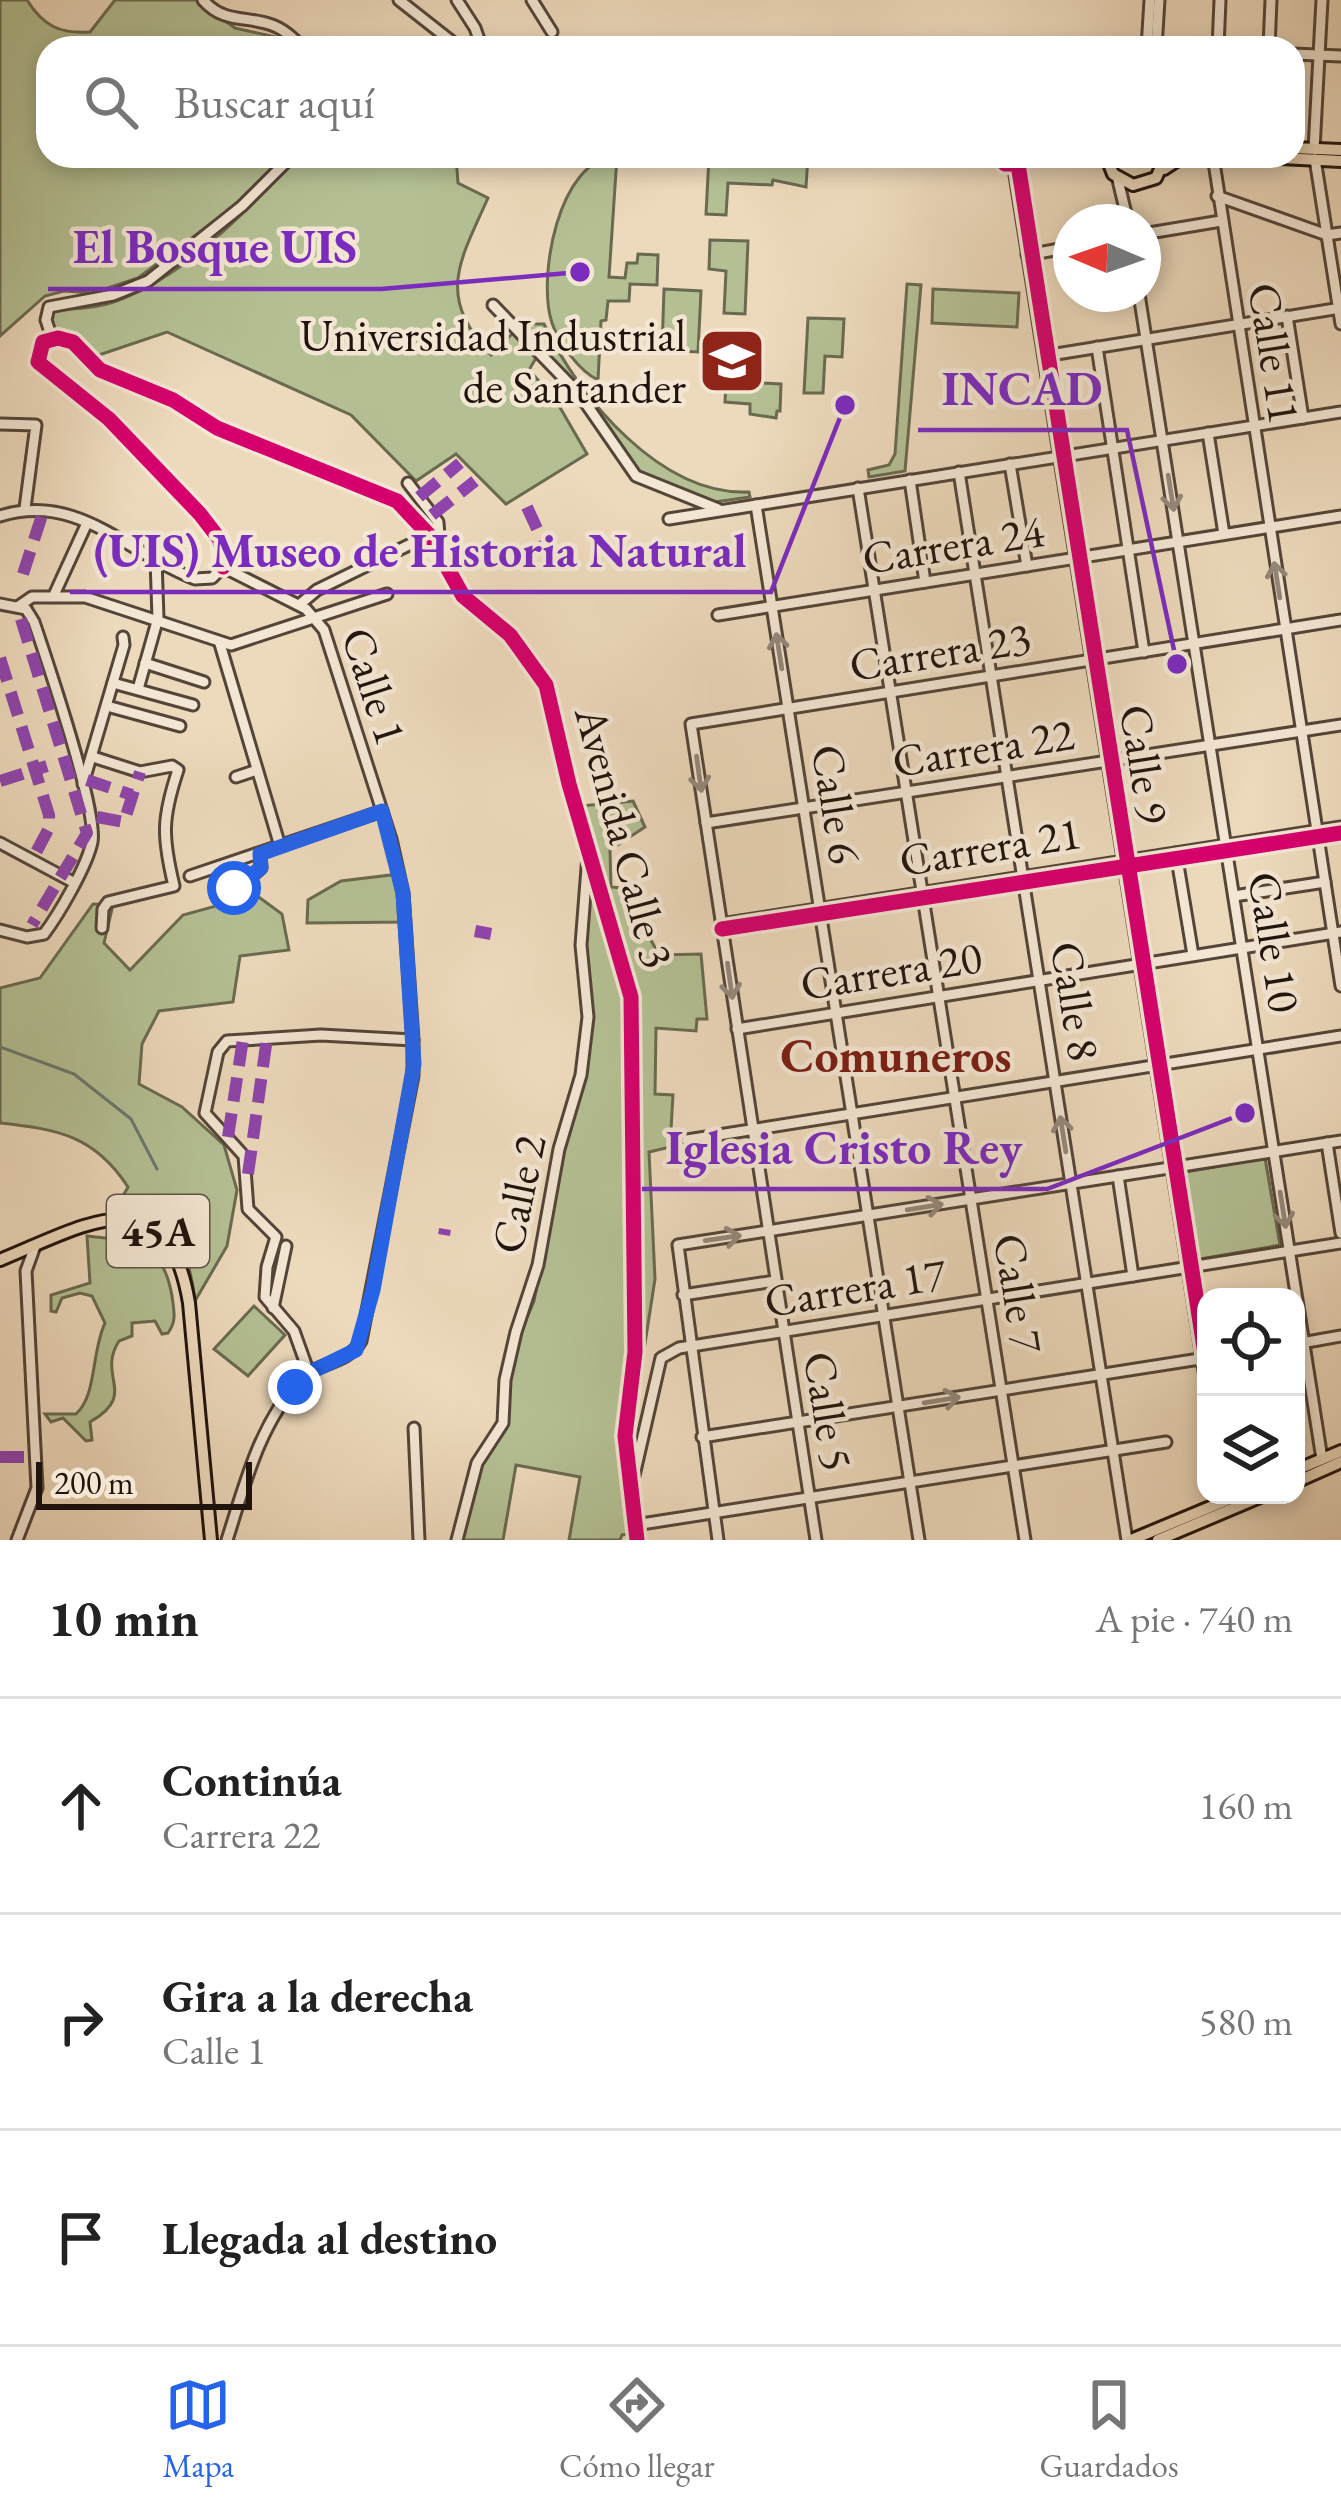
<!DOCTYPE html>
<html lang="es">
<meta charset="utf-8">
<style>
:root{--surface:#fff;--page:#f6f6f6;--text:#222;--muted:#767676;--line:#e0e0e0;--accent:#2563eb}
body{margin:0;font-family:"EB Garamond",serif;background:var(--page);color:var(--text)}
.controls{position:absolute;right:36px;bottom:36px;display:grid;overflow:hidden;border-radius:24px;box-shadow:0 6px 18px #0003}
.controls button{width:108px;height:108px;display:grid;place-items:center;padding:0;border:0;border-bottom:3px solid var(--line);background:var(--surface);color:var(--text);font:60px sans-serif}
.compass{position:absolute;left:1053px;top:204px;width:108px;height:108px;border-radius:50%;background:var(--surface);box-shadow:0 6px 18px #0003;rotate:272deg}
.scale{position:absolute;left:36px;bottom:30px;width:216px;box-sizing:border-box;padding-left:12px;border:6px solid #21140d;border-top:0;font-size:33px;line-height:42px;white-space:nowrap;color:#21140d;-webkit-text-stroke:9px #f3e6d3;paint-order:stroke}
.stop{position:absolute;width:36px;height:36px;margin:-27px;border:9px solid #2563eb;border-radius:50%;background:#fff}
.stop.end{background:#2563eb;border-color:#fff;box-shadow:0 3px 12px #0008}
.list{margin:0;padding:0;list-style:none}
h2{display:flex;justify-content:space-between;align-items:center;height:156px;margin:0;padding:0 48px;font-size:51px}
h2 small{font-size:39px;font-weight:400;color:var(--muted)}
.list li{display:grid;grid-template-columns:78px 1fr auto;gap:36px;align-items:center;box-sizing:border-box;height:216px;padding:0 48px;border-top:3px solid var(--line)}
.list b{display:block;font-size:45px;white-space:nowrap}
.list p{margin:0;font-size:39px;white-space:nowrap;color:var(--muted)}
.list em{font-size:39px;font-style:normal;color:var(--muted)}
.icon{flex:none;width:66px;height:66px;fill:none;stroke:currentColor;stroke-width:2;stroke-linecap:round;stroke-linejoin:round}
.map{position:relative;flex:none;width:1341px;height:1540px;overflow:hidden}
.search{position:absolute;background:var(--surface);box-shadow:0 6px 18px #0003;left:36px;right:36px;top:36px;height:132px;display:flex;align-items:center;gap:30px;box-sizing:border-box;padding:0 42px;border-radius:36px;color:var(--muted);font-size:45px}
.sheet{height:804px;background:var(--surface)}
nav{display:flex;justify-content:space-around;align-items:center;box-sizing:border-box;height:168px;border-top:3px solid var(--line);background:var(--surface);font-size:33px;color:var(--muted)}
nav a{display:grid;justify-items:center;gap:6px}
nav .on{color:var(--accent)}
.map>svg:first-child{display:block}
</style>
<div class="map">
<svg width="1341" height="1540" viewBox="0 0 1341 1540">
<rect width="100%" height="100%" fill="#edd9bc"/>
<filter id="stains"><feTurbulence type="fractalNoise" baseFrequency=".00167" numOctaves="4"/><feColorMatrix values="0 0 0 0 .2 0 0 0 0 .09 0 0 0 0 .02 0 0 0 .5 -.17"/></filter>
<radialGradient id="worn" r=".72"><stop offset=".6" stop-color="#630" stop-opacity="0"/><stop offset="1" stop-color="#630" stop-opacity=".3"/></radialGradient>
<!-- green -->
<g fill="#b4c094" stroke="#6a6a50" stroke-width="3">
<path d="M0 0H27C43 26 60 34 90 32L115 0H197L235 28 275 37 288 48H48V156H285L227 212 138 278 93 293 64 291 45 296 0 336Z"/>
<path d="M300 156H456L458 183 488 198C459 263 436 296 491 355L513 333 536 358 529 370 555 399 587 454 506 504 456 454 416 481 351 415 167 332 93 357 70 336 53 332 49 315 55 310C76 309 99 308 119 300 189 274 248 208 300 156Z"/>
<path d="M617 156 609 277 625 278 627 263H637L638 254 658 255 657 285 630 284 629 301H608L606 320 601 321 598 380C579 371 559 343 552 323 537 279 558 158 617 156Z"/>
<polygon points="702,156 808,156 806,187 773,180 772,185 728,183 726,215 706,214 709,157"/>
<polygon points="710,240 748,241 745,314 724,313 726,271 709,269"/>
<polygon points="907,284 921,285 905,471 869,477 868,470 889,465 895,454"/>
<polygon points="664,289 701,291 698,352 662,350"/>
<polygon points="933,289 1019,293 1017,327 932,323"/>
<polygon points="808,318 844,319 842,357 825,356 823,393 804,393"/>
<path d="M516 324H544C579 398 661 496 749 492L750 497 715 502 637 473 586 398Z"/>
<polygon points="726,381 781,384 780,411 777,411 776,418 750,414 750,404 725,402"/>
<polygon points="633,801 645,827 610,850 611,887 641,890 638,916 659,955 701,954 707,1019 697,1019 696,1031 656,1028 655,1094 673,1095 670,1147 649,1152 655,1279 640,1376 637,998 634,977 580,806"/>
<polygon points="590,865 621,973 629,1325 619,1429 630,1534 622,1535 620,1540 569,1540 580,1477 516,1465 503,1540 462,1540 481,1467 506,1429 510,1379 521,1332 534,1301 561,1161 584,1084 592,1023 585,946"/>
<polygon points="399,874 405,922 307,923 308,900 341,881"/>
<path d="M256 895 282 914 289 950 240 956 233 1002 159 1011 142 1044 139 1084 182 1107 224 1145 237 1190 227 1246 195 1301C188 1245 174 1216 113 1213L128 1187C95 1136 58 1129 0 1123V988L40 978 93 904 113 905 104 943 130 970 183 915Z"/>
<polygon points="1265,1158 1280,1245 1195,1260 1180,1173"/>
<path d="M87 1236C136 1242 162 1240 172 1296 174 1312 177 1320 168 1333L162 1334 155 1321 132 1323V1336L119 1341C96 1377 139 1394 90 1422L92 1440 86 1441 63 1418 51 1422 45 1414H76C97 1395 91 1353 105 1323L92 1296 80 1293 62 1298 56 1312 51 1311V1295L90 1283Z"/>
<polygon points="254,1306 285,1335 248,1376 214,1349"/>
</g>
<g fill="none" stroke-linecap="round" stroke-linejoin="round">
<!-- stream -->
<polyline stroke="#69786f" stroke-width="3" points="0,1047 74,1074 131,1119 157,1169"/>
<defs>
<g id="minor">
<path d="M203 0C223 23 244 16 269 24 283 28 293 38 303 48"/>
<polyline points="399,0 460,48"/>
<polyline points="457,0 475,28 482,48"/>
<polyline points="532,0 552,32"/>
<polyline points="1147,48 1150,0"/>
<polyline points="1156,48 1159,0"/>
<polyline points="1218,48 1220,0"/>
<polyline points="1269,48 1271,0"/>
<polyline points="1293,54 1341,56"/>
<polyline points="1314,149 1322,0"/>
<polyline points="1012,156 1206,1383"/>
<polyline points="1213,156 1341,986"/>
<polyline points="1315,159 1341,324"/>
<polyline points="1118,180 1128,222"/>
<polyline points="1217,196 1327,235 1341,233"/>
<polyline points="1143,234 1221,221"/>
<polyline points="1027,255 1071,247"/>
<polyline points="1139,294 1322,1459"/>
<polyline points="493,305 580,395 636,476 718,509"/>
<polyline points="1287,316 1303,418"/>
<polyline points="52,338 46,320 49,307 113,295 148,281 242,206 292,156"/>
<polyline points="1097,347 1144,652"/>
<polyline points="1044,356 1341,308"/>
<polyline points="0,424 36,425 25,508"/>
<polyline points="1208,433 1224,534"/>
<polyline points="1010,464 1027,566"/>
<polyline points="959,472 1127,1540"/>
<polyline points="910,480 925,582"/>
<polyline points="408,483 438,522 440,550"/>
<polyline points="858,488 1025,1540"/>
<polyline points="756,505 919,1540"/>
<path d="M0 516C79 492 126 553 195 579L212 578 223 567"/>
<polyline points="669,519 1341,412"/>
<polyline points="223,567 220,540 200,514 109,419 38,362 43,342 58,338 73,342 100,370 173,400 217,428 397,501 429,535 463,596 510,635 546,685 569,784 631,997 635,1352 625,1436 637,1540"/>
<path d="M223 567 306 609 324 630 391 839 403 893 413 1040V1076L361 1341C347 1365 319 1361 300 1380 259 1425 245 1484 227 1540"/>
<polyline points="54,595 87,523"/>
<path d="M0 604 26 609 34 622C47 661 98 810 92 842 87 866 59 914 44 934L27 937 0 930"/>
<polyline points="299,605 317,590 417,541"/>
<polyline points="19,606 32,597 85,597 231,645 387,594"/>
<polyline points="718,615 1341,516"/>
<polyline points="220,644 280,846"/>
<polyline points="145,663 204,682"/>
<polyline points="113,683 193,705"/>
<polyline points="138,689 158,618 156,559"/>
<polyline points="107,706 180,726"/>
<path d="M93 757 140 772 172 766 178 770C162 818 162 836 174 886L108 902 103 909 102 928"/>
<polyline points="236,777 257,770"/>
<polyline points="83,784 124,645 123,637"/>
<polyline points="706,823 1341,725"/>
<polyline points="0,843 73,882"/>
<polyline points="1176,853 1193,955"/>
<polyline points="190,876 382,811"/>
<polyline points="1234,896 1325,882"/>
<polyline points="227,898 261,868 260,854"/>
<polyline points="721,924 1341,827"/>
<polyline points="737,1029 1341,932"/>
<polyline points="687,1140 1341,1036"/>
<polyline points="1327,1143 1341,1233"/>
<polyline points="1118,1176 1133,1276"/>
<polyline points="683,1295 775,1281"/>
<polyline points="273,1308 286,1246"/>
<polyline points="1296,1344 1341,1336"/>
<polyline points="309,1373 294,1331 265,1297 267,1267 276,1237 248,1209 244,1156 205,1113 218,1052 227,1041 321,1035 413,1040"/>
<polyline points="414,1428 419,1540"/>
<polyline points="702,1437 1206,1358"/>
<polyline points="633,1480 661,1358 679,1348 1341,1243"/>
<polyline points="635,1525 1166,1442"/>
<polyline points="17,1540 37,1488 26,1271 35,1246"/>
<polyline points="457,1540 477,1463 503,1423 505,1380 516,1332 538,1265 559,1149 581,1075 588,1017 581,945 588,855"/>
<polyline points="718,1540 678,1245 1341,1141"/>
<polyline points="816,1540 691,724 1341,620"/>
</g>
<g id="major">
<polyline points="1293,148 1341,150"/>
<polyline points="1106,156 1113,174 1133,185 1156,178 1166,156"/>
<polyline points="1242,156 1341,161"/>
<polyline points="1164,169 1184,156"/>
<path d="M0 1260C84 1226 167 1171 189 1303L211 1540"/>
<polyline points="1296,1470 1341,1451"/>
<polyline points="1296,1482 1341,1462"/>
<polyline points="1131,1540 1239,1495"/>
<polyline points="1158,1540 1265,1495"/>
</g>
</defs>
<!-- minor casing -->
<use href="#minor" stroke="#544539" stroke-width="15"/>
<!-- major casing -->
<use href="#major" stroke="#21140d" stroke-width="16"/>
<!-- minor -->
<use href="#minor" stroke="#f3e6d3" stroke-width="9"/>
<!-- major -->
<use href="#major" stroke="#edd9bc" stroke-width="10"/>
<!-- quiet -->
<g stroke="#8e44ad" stroke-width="12" stroke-dasharray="24 12" stroke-linecap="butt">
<polyline points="419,497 460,463"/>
<polyline points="527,507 543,542"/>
<polyline points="432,515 475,481"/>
<polyline points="23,574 44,509"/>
<polyline points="21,619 87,833 32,925"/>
<polyline points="0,658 49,815 49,828 32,860"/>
<polyline points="87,780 132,795"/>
<polyline points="0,781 47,766"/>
<polyline points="97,817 124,822 140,772"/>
<polyline points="475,931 491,934"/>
<polyline points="228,1137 243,1039"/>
<polyline points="248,1174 267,1038"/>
<polyline points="444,1235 445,1229"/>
<polyline points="0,1457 35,1457"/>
</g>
<defs>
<g id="cycleway">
<polyline points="1005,156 1005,164 1018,164 1206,1360"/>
<polyline points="223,567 220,540 200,514 109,419 38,362 43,342 58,338 73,342 100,370 173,400 217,428 397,501 429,535 463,596 510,635 546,685 569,784 631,997 635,1352 625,1436 637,1540"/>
<polyline points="722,929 1341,833"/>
</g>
</defs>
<!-- cycleway casing -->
<use href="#cycleway" stroke="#f3e6d3" stroke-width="22"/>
<!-- cycleway -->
<use href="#cycleway" stroke="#d6006c" stroke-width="15"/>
</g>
<!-- one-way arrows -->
<defs><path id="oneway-shaft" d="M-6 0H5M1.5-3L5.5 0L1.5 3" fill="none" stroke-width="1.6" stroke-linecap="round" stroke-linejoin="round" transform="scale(3)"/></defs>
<g stroke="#94887a">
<use href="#oneway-shaft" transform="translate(1171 493) rotate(81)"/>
<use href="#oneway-shaft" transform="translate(1277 580) rotate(-99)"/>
<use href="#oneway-shaft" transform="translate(779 651) rotate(-99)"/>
<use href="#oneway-shaft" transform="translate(699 774) rotate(82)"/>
<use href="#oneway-shaft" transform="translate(730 981) rotate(82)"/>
<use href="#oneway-shaft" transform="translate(1063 1134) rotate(-99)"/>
<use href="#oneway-shaft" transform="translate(925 1207) rotate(-9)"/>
<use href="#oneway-shaft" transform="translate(1283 1210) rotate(81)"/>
<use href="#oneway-shaft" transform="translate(723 1238) rotate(-8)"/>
<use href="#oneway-shaft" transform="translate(942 1400) rotate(-9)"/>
</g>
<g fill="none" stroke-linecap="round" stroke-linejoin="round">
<!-- route -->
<polyline stroke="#2563eb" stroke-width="15" points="234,888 261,868 260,854 382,811 403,893 414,1064 373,1290 356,1350 309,1373 295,1387"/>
</g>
<!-- icons -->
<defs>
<symbol id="university-square" viewBox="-11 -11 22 22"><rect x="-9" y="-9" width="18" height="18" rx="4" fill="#8f2418" stroke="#f3e6d3"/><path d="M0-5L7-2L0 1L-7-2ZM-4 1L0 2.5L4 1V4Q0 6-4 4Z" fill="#fff"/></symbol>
</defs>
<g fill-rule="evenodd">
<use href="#university-square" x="694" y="323" width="76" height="76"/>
</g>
<g text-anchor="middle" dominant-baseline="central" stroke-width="9" stroke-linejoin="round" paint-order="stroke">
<!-- shield labels -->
<rect fill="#f3e6d3" stroke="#605348" stroke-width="3" x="107" y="1195" width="102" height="72" rx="9"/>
<g font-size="42" font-weight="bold" fill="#21140d">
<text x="158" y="1231">45A</text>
</g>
<!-- poi labels -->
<g font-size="45" fill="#21140d" stroke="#f3e6d3" text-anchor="end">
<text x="686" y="335">Universidad Industrial<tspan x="686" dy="52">de Santander</tspan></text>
</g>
<!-- street labels -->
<g font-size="45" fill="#21140d" stroke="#f3e6d3">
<text transform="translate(1275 353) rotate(81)">Calle 11</text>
<text transform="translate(953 544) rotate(-9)">Carrera 24</text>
<text transform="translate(940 651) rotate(-9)">Carrera 23</text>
<text transform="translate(375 686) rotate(72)">Calle 1</text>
<text transform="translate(983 747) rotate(-9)">Carrera 22</text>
<text transform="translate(1145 764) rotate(81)">Calle 9</text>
<text transform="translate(837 804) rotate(81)">Calle 6</text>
<text transform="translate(625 837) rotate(75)">Avenida Calle 3</text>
<text transform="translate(990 846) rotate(-9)">Carrera 21</text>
<text transform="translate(1275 942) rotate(81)">Calle 10</text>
<text transform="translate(891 970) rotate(-9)">Carrera 20</text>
<text transform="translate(1076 1001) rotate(81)">Calle 8</text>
<text transform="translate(518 1194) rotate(-78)">Calle 2</text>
<text transform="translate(855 1287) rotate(-9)">Carrera 17</text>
<text transform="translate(1019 1293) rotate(81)">Calle 7</text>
<text transform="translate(829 1411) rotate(81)">Calle 5</text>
</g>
<!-- neighbourhood labels -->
<g font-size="48" font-weight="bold" fill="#7a1f14" stroke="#f3e6d3">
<text x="896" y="1055">Comuneros</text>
</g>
</g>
<!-- callouts -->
<path fill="none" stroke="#7b2cbf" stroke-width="4.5" d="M580 272L381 289H48M1177 664L1127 430H918M845 405L771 592H70M1245 1113L1047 1189H642"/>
<g fill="#7b2cbf" stroke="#f3e6d3" stroke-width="4.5">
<circle cx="580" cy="272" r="12"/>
<circle cx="1177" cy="664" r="12"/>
<circle cx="845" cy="405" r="12"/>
<circle cx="1245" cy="1113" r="12"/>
</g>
<g font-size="48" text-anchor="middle" font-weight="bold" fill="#7b2cbf" stroke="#f3e6d3" stroke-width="9" stroke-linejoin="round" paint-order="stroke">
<text x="215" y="263">El Bosque UIS</text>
<text x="1022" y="405">INCAD</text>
<text x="420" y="567">(UIS) Museo de Historia Natural</text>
<text x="844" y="1164">Iglesia Cristo Rey</text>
</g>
<rect width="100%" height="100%" filter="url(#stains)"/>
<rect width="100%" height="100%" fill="url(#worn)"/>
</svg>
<div class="controls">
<button><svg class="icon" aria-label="locate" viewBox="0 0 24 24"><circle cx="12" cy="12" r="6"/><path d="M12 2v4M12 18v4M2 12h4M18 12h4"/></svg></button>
<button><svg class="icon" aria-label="layers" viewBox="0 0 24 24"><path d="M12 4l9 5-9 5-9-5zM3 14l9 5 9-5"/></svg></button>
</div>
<svg class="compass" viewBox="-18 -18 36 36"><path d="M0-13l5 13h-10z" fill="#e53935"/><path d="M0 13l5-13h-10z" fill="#767676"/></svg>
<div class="scale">200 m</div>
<div class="stop" style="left:234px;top:888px"></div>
<div class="stop end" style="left:295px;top:1387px"></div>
<div class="search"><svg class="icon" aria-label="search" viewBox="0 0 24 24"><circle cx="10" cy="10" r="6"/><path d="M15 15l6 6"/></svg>Buscar aquí</div>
</div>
<section class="sheet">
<h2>10 min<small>A pie · 740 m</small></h2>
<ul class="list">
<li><svg class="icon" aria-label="ahead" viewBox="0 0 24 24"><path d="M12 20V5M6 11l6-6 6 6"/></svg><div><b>Continúa</b><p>Carrera 22</p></div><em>160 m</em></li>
<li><svg class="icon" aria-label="right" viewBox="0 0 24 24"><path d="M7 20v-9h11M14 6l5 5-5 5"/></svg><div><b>Gira a la derecha</b><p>Calle 1</p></div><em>580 m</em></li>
<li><svg class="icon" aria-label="arrive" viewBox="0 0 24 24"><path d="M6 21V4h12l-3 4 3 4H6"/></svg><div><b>Llegada al destino</b></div></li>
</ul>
</section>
<nav>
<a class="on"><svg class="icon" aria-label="map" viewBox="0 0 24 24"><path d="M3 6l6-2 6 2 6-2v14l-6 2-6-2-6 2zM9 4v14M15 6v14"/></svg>Mapa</a>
<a><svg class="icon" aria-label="directions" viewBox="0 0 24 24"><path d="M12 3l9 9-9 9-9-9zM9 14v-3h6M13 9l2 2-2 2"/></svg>Cómo llegar</a>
<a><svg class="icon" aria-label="saved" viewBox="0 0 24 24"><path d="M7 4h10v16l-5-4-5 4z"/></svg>Guardados</a>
</nav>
